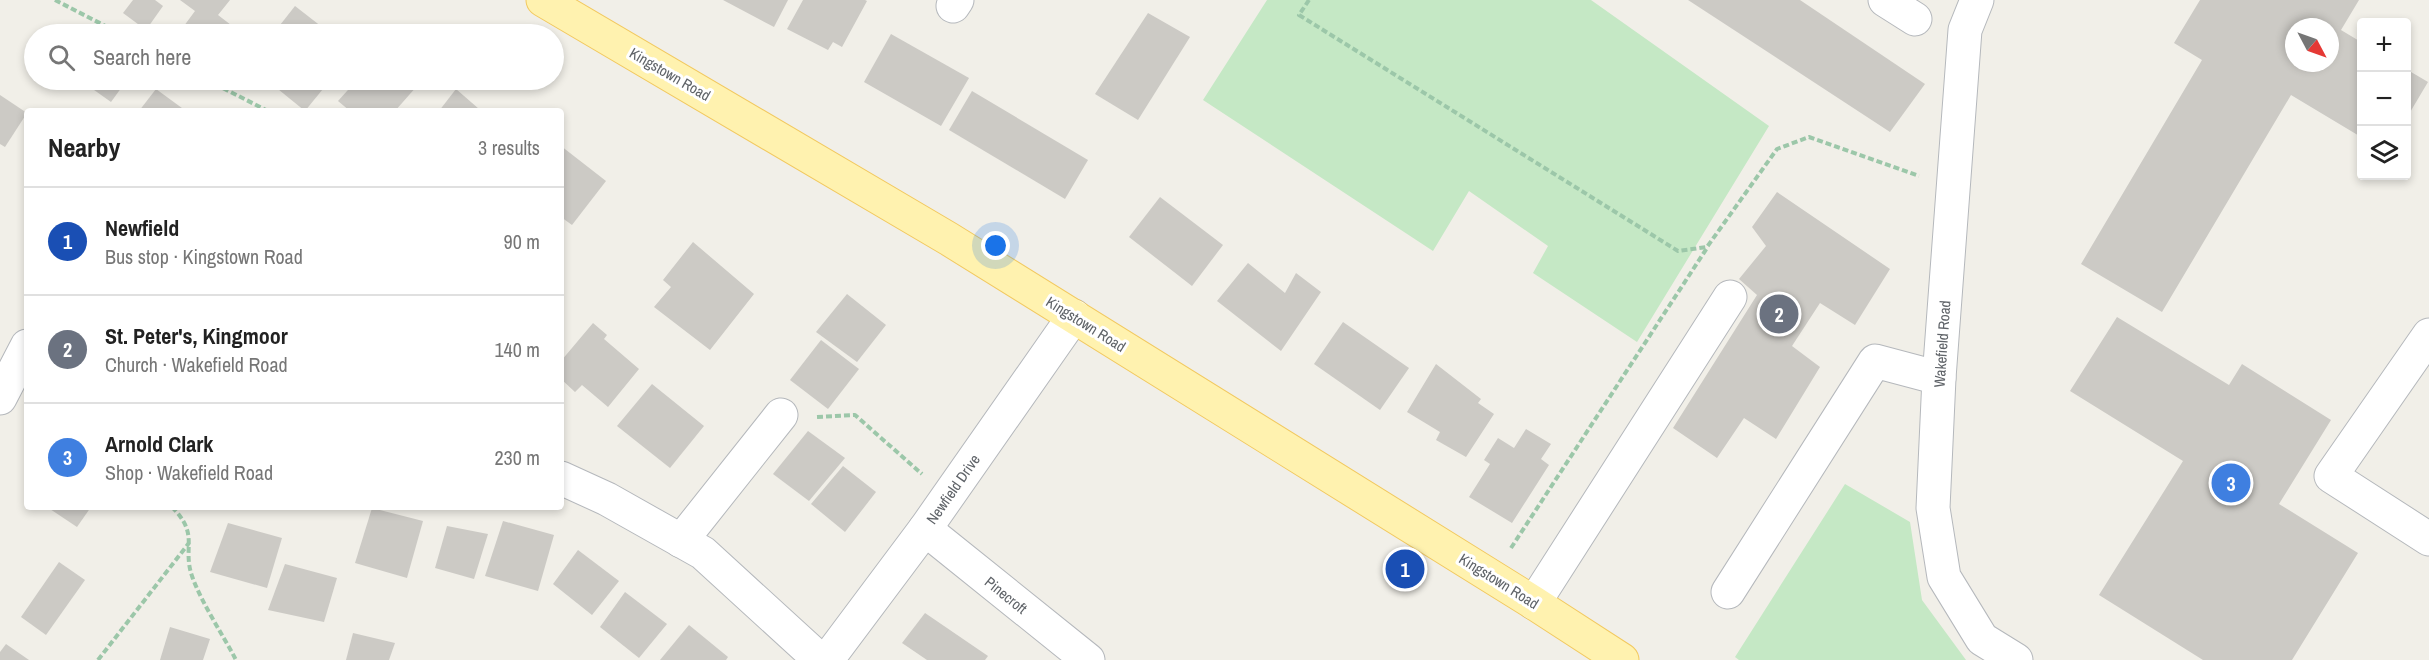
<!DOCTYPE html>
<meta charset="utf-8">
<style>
:root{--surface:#fff;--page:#f2f2f2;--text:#222;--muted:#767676;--line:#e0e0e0;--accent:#1a73e8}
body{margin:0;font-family:"Archivo Narrow",sans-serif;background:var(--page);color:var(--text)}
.controls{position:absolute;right:18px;top:18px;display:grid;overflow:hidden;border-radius:6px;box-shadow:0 3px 9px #0003}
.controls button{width:54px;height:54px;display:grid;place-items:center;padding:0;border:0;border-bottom:2px solid var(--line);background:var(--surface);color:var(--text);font:30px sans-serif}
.compass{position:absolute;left:2285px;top:18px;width:54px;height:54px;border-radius:50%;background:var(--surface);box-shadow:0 3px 9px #0003;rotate:131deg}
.you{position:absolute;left:996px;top:246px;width:21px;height:21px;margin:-15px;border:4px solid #fff;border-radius:50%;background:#1a73e8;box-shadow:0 0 0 9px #1a73e833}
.badge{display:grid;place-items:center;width:39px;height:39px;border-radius:50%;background:var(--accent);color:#fff;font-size:20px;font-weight:700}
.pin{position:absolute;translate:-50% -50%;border:3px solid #fff;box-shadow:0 2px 6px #0006}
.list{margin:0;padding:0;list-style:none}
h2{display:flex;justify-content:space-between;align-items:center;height:78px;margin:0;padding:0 24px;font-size:26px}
h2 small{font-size:20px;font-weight:400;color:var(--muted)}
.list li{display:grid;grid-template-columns:39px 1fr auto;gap:18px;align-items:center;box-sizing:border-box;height:108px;padding:0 24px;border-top:2px solid var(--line)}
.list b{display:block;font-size:22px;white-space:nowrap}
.list p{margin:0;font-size:20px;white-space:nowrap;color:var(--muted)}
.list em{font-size:20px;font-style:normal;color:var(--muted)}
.icon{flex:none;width:33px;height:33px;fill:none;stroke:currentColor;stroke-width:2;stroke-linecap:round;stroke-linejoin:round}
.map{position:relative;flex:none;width:2429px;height:660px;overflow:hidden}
.search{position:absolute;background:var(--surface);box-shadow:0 3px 9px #0003;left:24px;top:24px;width:540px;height:66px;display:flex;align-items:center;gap:15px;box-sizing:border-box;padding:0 21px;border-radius:33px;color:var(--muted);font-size:22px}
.panel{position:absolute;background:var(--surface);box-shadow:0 3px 9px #0003;left:24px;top:108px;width:540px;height:402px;border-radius:6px}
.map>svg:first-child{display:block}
</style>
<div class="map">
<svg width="2429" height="660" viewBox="0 0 2429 660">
<rect width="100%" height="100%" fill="#f1efe8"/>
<!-- green -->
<g fill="#c5e8c5">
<polygon points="1267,0 1591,0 1769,126 1637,342 1533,273 1548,246 1469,191 1433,251 1203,100"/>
<polygon points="1845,484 1910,522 1922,600 1966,660 1739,660 1735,657"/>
</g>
<!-- building -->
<g fill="#cccac5" fill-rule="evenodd">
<polygon points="133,0 155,0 163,6 146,30 123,13"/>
<polygon points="180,0 230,0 218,15 231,25 223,34 187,34 181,30 195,11"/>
<polygon points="723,0 788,0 774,27"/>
<polygon points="803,0 865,0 867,1 842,47 833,42 828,50 787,29"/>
<polygon points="1688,0 1800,0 1925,84 1890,132"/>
<path d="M2200 0H2359L2341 30 2361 42V137L2291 95 2162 312 2081 264 2202 60 2174 43ZM2294 27H2330V63H2294Z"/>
<polygon points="295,6 331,34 273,34"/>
<polygon points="1148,13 1190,37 1138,120 1095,94"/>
<polygon points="891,34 969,78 941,126 864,82"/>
<polygon points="2406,69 2428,82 2406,119"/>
<polygon points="80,80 127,80 111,102"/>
<polygon points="269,80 321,80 327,84 305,111 268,81"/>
<polygon points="357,80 409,80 417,86 395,111 350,111 338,101"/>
<polygon points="156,89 186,111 139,111"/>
<polygon points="456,89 479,109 477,111 439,111"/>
<polygon points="972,91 1088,160 1065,199 949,130"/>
<polygon points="0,95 27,113 5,147 0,144"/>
<polygon points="561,146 606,181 572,225 561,217"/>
<polygon points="1777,192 1890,269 1855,325 1820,303 1792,346 1820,367 1776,439 1744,418 1717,458 1673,428 1757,295 1739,279 1766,246 1752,227"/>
<polygon points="1160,197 1223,245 1192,286 1129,237"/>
<polygon points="693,242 754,294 710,350 654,307 671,287 663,280"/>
<polygon points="1248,263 1285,293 1296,273 1321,292 1281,351 1217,301"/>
<polygon points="847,294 886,325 857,362 816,332"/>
<polygon points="2117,317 2229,385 2242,364 2331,420 2279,504 2358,553 2292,660 2203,660 2099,595 2183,461 2070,391"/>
<polygon points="1343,322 1409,368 1380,410 1314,364"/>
<polygon points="593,323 607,335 604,339 639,369 608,407 582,385 575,392 561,379 561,361"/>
<polygon points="821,340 859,369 828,409 790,380"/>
<polygon points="1436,364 1481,399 1478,403 1494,414 1466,457 1436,440 1440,432 1407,412"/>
<polygon points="652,384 704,426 670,468 617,426"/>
<polygon points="1526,429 1551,444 1541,459 1549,465 1512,523 1469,497 1490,464 1484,460 1498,438 1514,448"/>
<polygon points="808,431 845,458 809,501 773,474"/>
<polygon points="843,466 876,492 845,532 811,504"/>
<polygon points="52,507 91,507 77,527 50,509"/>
<polygon points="372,508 423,521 407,578 355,563"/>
<polygon points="503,521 554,535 538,591 485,576"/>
<polygon points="228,523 282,538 267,588 210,572"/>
<polygon points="447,526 488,534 474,579 435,568"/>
<polygon points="578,550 619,581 592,615 553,584"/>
<polygon points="59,562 85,580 46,635 21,617"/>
<polygon points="285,564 337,578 324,622 268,610"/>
<polygon points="625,592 667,624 639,658 600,627"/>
<polygon points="925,613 988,656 985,660 927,660 902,643"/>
<polygon points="689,625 728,657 726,660 660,660"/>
<polygon points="170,627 210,639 203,660 160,660"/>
<polygon points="353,633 395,643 389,660 346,660"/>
<polygon points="6,644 29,660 0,660 0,652"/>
</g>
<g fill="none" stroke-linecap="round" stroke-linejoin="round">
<defs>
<g id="minor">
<polyline points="1885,0 1915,19"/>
<polyline points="1977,0 1965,30 1939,378 1933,508 1944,577 1982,639 2016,660"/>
<polyline points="953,6 957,0"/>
<polyline points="2429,335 2331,476 2429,539"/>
<polyline points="0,398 27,346"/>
<polyline points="561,478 607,499 703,553 820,660"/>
<polyline points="925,529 1088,660"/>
<polyline points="681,541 781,415"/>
<polyline points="1728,592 1875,361 1939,378"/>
<polyline points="1534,603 1730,297"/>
<polyline points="827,660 925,529 1074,316"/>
</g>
<polyline id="major" points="543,0 949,239 1534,603 1622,660"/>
</defs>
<!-- minor casing -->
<use href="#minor" stroke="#b5b8bc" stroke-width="35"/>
<!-- major casing -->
<use href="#major" stroke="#f2c960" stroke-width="35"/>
<!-- path -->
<g stroke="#9cc7a9" stroke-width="4" stroke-dasharray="6 3" stroke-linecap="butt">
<polyline points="55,0 121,34"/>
<polyline points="1309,0 1299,15 1678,251 1707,247 1777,149 1809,137 1919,176"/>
<polyline points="207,80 268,111"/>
<polyline points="817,417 855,415 922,474"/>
<path d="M172 507C200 535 182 547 192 576 201 602 223 635 236 660"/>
<polyline points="1511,548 1707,248"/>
<polyline points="98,660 189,543"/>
</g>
<!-- minor -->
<use href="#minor" stroke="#fff" stroke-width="33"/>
<!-- major -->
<use href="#major" stroke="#fff2af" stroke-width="33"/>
</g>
<g text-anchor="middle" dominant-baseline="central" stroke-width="6" stroke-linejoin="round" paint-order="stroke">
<!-- street labels -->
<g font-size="15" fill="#5f6368" stroke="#fff">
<text transform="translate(670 74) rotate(30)">Kingstown Road</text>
<text transform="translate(1086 324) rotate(32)">Kingstown Road</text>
<text transform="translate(1942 344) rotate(-86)">Wakefield Road</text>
<text transform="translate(953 489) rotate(-55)">Newfield Drive</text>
<text transform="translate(1499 581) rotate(32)">Kingstown Road</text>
<text transform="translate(1006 595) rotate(39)">Pinecroft</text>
</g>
</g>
</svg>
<div class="controls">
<button>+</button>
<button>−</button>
<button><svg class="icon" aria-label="layers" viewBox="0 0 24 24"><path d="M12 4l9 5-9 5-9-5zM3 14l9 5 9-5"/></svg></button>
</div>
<svg class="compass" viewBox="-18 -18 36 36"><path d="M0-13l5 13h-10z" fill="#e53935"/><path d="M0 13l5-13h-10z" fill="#767676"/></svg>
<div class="you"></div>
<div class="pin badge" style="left:1405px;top:569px;background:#1a4fb4">1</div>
<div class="pin badge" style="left:1779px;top:314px;background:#6b7280">2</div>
<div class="pin badge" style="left:2231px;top:483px;background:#3f7fe0">3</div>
<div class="search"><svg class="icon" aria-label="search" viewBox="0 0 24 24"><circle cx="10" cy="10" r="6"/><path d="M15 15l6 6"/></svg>Search here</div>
<section class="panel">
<h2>Nearby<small>3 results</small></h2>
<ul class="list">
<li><span class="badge" style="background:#1a4fb4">1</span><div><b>Newfield</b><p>Bus stop · Kingstown Road</p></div><em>90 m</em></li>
<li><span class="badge" style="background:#6b7280">2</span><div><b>St. Peter's, Kingmoor</b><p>Church · Wakefield Road</p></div><em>140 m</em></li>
<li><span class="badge" style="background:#3f7fe0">3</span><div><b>Arnold Clark</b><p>Shop · Wakefield Road</p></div><em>230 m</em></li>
</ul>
</section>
</div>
